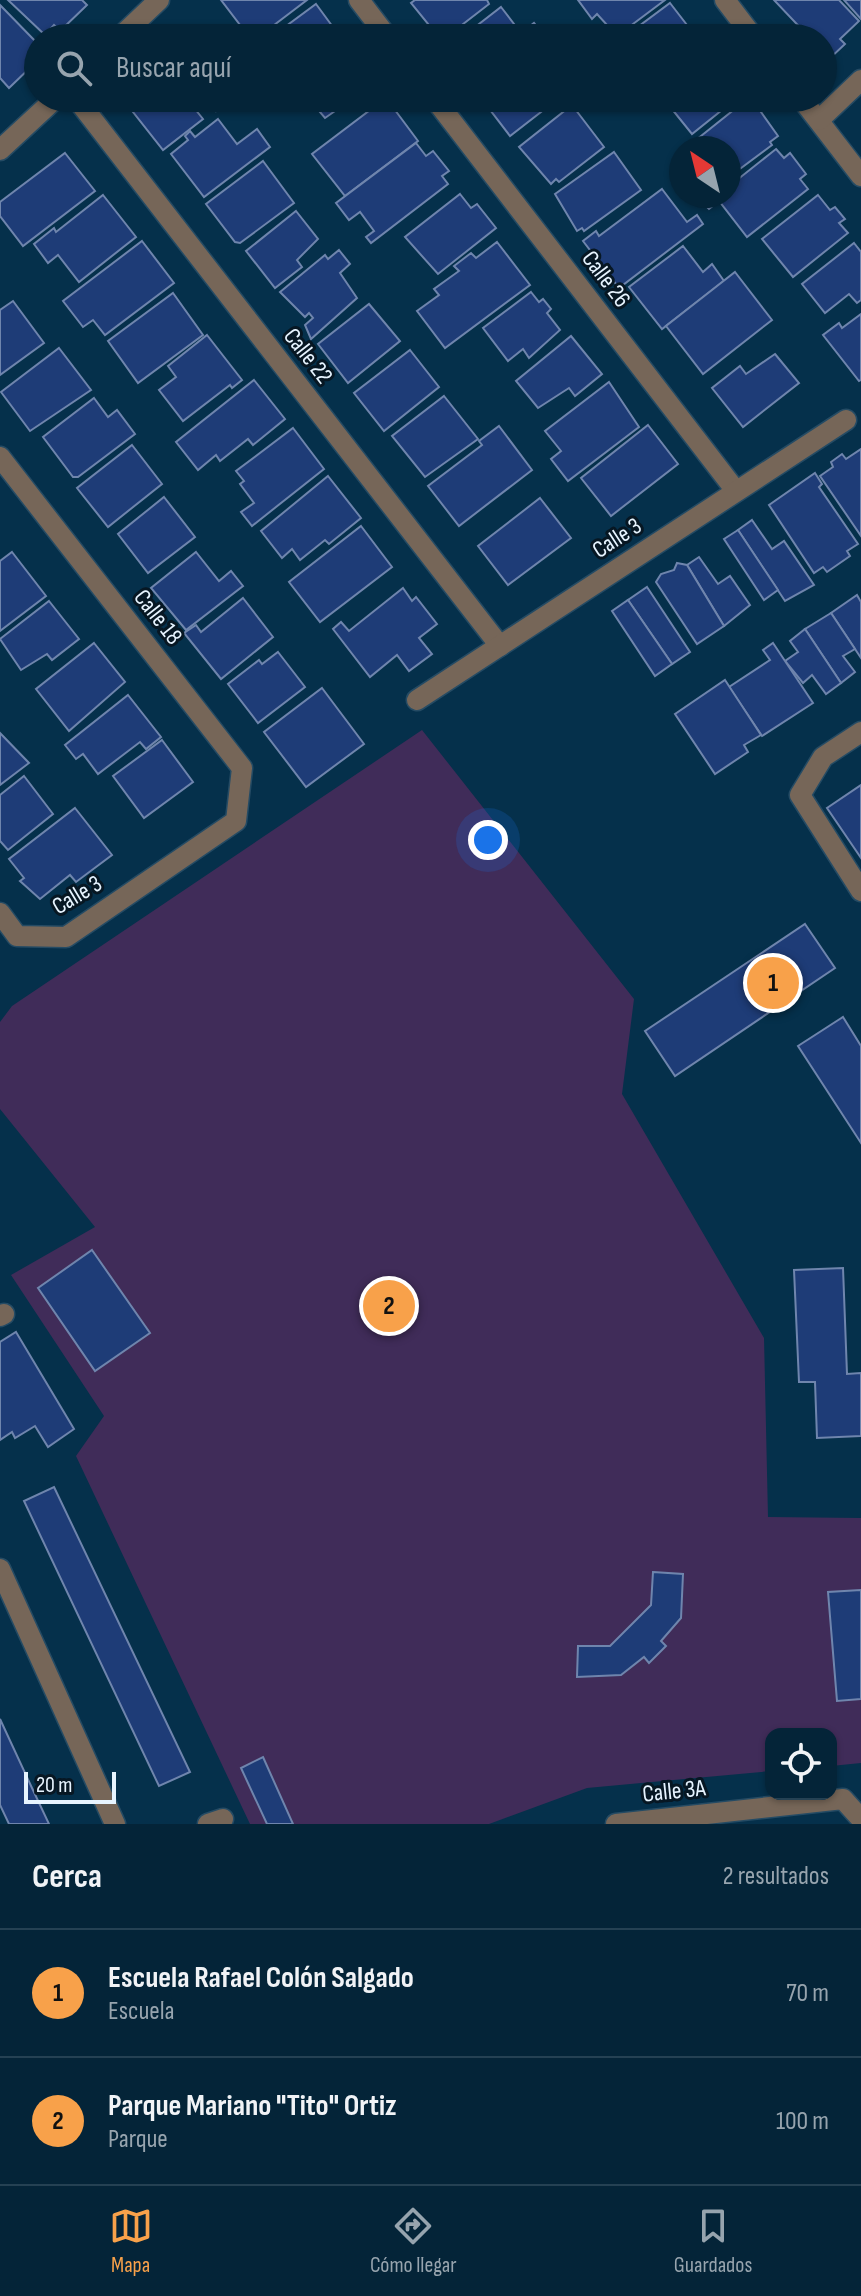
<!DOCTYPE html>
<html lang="es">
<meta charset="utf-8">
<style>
:root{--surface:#042438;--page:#123043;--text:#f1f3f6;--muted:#97a4ae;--line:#254153;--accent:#f8a14a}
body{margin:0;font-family:"Sofia Sans Condensed",sans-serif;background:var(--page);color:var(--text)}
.controls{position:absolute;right:24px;bottom:24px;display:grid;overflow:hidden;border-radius:16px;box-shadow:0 2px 6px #0004}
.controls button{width:72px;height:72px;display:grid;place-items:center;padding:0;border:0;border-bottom:2px solid var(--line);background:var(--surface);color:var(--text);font:40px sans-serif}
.compass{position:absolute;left:669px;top:136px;width:72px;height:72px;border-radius:50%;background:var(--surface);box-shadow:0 2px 6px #0004;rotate:325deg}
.scale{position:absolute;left:24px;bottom:20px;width:92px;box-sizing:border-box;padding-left:8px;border:4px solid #e7f4ff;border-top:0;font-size:22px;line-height:28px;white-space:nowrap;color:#e7f4ff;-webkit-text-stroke:6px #071723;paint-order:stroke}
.you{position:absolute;left:488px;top:840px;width:28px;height:28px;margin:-20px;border:6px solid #fff;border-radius:50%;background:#1a73e8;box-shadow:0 0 0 12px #1a73e833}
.badge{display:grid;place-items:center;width:52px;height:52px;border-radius:50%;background:var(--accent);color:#111;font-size:26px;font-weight:700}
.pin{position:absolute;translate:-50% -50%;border:4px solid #fff;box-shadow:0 2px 8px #0006}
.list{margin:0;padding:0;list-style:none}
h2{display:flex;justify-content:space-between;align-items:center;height:104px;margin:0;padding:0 32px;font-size:34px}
h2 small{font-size:26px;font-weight:400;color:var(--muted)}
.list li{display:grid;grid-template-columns:52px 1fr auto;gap:24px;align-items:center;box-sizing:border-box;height:128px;padding:0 32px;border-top:2px solid var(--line)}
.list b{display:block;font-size:30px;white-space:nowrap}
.list p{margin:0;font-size:26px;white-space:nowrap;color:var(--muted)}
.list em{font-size:26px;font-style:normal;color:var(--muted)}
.icon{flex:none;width:44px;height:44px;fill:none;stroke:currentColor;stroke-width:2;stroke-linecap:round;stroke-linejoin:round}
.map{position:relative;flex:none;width:861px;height:1824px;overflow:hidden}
.search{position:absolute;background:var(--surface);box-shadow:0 2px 6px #0004;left:24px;right:24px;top:24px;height:88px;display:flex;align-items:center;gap:20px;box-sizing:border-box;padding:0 28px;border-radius:44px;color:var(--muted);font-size:30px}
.sheet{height:360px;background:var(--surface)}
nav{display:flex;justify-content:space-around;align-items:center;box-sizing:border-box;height:112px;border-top:2px solid var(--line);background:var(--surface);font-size:22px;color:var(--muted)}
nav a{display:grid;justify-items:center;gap:4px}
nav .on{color:var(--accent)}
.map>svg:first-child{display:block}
</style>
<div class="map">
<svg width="861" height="1824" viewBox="0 0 861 1824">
<rect width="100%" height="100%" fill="#05304b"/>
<!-- green -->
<polygon fill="#402c59" points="422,730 634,999 622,1094 764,1338 768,1517 861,1518 861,1763 831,1766 831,1734 771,1734 771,1771 587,1788 489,1824 250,1824 76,1456 104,1416 11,1275 95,1227 0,1109 0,1022 12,1006"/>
<!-- building -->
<g fill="#1e3c77" stroke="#6f85ad" stroke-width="2">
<polygon points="8,0 82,0 87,5 60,31 54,25 45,35"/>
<polygon points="221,0 307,0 257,38 250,38"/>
<polygon points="415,0 487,0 489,4 445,38 433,38 425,28 429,25 411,3"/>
<polygon points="578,0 665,0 617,36 597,14 592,19"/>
<polygon points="774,0 839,0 859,21 840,39 845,44 826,62 823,38 810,38"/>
<polygon points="844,0 861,0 861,19"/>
<polygon points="670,3 697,38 623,38"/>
<polygon points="316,4 341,38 270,38"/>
<polygon points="0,5 38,44 38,60 9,88 0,78"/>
<polygon points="501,7 521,33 534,23 546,38 461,38"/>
<polygon points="122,98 233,98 216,111 207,100 195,109 203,119 163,150"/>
<polygon points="308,98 368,98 354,109 348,102 325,118"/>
<polygon points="386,98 418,141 345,196 312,154"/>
<polygon points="481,98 559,98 510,136"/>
<polygon points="663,98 737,98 692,134"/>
<polygon points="740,98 751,98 778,136 770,142 772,145 729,177 729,148 686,148 736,108 733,104"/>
<polygon points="572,105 604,147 559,182 556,179 551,184 519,147"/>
<polygon points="218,119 237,144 257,129 270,147 204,197 171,154 188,140 185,136 190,131 195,137"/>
<polygon points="416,143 426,156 433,151 449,171 442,176 448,184 371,243 366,237 374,231 360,212 349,220 336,203"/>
<polygon points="776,149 784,158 790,153 806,174 800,179 808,189 747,237 719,201 709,209 701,201 707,196 729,196 729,181 732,184"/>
<polygon points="614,152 641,190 584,231 582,228 577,231 555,194"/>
<polygon points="65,153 95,191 23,246 0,216 0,202"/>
<polygon points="263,161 294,203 240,243 235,242 206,204"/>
<polygon points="662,189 687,222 697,215 703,224 619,288 583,241 596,231 599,236"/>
<polygon points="460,194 471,208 477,204 496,228 438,274 405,237"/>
<polygon points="103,195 136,237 79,282 58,255 48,263 34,244 54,228 56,232"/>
<polygon points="818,195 830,210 835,207 845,219 839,223 848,233 793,277 762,239"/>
<polygon points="296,211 318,239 297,260 302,267 275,288 246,251"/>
<polygon points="142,241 174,283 105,335 93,320 83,327 63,301"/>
<polygon points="497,242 530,285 445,348 417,311 439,295 434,289 459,271 454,266 471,253 476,258"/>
<polygon points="854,243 861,252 861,300 857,303 849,294 825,313 802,284"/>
<polygon points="683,246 703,272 712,264 724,281 662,329 629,287"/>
<polygon points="339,250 350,264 340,273 357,298 311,339 305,325 313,318 309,313 305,317 280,292 325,255 328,259"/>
<polygon points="735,272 772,320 703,374 666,326"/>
<polygon points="531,292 539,302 543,299 551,309 547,313 560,330 529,358 523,349 508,361 483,328"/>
<polygon points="173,293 203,335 138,383 108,341"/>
<polygon points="13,301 44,343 0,375 0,310"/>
<polygon points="369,304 400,341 348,383 318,344"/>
<polygon points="861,314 861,380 859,381 823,335 839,323 842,328"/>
<polygon points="207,335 242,380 232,388 230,385 183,421 159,390 176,377 168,366"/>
<polygon points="571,336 602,374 575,396 569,388 538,408 516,381"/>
<polygon points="59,348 91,390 30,431 1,392"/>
<polygon points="410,350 439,387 384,431 354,393"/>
<polygon points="775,354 799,383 743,427 712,388 740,366 746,374"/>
<polygon points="254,380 285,419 253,445 248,439 220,461 216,455 198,470 176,442"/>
<polygon points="609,382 639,427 568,481 551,459 561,451 545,431"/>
<polygon points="444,396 478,439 425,477 392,436"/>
<polygon points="94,398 108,417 117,410 135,434 78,477 73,477 43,437"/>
<polygon points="648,425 678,464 611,516 581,478"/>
<polygon points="499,426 532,470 459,526 428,486 482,445 479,441"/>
<polygon points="293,428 324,469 252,526 241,512 254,503 240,484 244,481 236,471"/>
<polygon points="132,445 162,484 108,527 77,488"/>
<polygon points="861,449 861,536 820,476 833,467 831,462 842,454 846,459"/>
<polygon points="815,473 822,484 819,487 858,544 847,551 850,556 827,572 823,567 814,573 769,505"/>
<polygon points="328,476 361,518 329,544 325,540 300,560 292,549 282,558 261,531"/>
<polygon points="164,497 195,537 148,573 118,534"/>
<polygon points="540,498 571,538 508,585 478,546"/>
<polygon points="752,520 772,549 784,541 814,585 785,601 738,530"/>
<polygon points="361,526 392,567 320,622 289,582"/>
<polygon points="738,530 778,590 764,600 724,539"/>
<polygon points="12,552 46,596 0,631 0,561"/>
<polygon points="196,552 219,581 231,571 243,586 186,630 151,588"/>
<polygon points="699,557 718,584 730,576 750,605 724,626 687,565"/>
<polygon points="677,563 687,565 724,626 697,644 656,582 661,574 674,570"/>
<polygon points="647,587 690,652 672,664 628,600"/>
<polygon points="403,588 412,601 416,597 437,624 419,638 432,654 409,671 397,655 370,677 333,629 341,622 349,631"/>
<polygon points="857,595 861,602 861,658 831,613"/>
<polygon points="243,598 273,637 221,679 184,633 196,625 201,632"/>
<polygon points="628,600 672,664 655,676 612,611"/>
<polygon points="49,601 79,639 52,660 47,654 21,670 0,639"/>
<polygon points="831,613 855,649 843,656 855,672 841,683 805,629"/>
<polygon points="805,629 841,683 826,694 812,675 803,683 785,661 798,652 790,641"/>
<polygon points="94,643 125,682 69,731 36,689"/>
<polygon points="773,643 813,703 762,736 729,687 770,660 763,650"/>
<polygon points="278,652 305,687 258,723 228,684 259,660 262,664"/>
<polygon points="725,680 761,735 744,745 748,752 715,774 675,714"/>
<polygon points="322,688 364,744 306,787 264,732"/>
<polygon points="128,695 161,737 146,749 140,742 98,774 83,754 76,759 65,745"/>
<polygon points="0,733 29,763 0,785"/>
<polygon points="162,740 193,782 144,818 113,776"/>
<polygon points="24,776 53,814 8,850 0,841 0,795"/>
<polygon points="861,785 861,858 827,808"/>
<polygon points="75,808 112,855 76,882 70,875 40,899 20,881 24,878 9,859"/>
<polygon points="805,924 835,968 675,1076 645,1031"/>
<polygon points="843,1017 861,1046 861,1143 798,1046"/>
<polygon points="92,1250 150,1333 95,1371 38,1288"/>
<polygon points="843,1268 847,1374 861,1373 861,1436 817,1438 815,1382 799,1382 794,1270"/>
<polygon points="16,1332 74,1429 48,1447 35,1426 15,1438 12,1432 0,1440 0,1342"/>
<polygon points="54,1487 190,1772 159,1786 24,1501"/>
<polygon points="653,1572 683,1574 681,1618 661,1641 666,1646 649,1663 644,1657 621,1675 577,1677 578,1646 610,1646 651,1605"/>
<polygon points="861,1590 861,1699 837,1701 828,1592"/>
<polygon points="0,1719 32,1788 49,1824 9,1824 0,1805"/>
<polygon points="263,1757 293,1824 267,1824 241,1768"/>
</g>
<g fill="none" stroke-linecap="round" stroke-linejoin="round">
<defs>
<g id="minor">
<polyline points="359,0 388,38"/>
<polyline points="725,0 754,38"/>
<polyline points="119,38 159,0"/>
<polyline points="76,98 500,646"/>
<polyline points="434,98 736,491"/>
<polyline points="801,98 861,176"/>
<polyline points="819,120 861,80"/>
<polyline points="0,150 56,98"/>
<polyline points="0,457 242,768 236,821 66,937 17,936 0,913"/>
<polyline points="417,700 846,420"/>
<polyline points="861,732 823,757 800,795 861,891"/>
<polyline points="0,1316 4,1314"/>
<polyline points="0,1569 115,1824"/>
<polyline points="208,1824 223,1819"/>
<polyline points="616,1824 843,1799 861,1819"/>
</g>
</defs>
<!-- minor casing -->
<use href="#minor" stroke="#254b64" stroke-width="23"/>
<!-- minor -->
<use href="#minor" stroke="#766658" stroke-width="20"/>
</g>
<g text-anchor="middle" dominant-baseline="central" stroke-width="6" stroke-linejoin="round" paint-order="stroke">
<!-- street labels -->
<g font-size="24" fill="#e7f4ff" stroke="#071723">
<text transform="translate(606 279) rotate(53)">Calle 26</text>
<text transform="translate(308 356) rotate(52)">Calle 22</text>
<text transform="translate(617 538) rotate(-33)">Calle 3</text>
<text transform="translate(158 617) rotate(52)">Calle 18</text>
<text transform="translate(77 895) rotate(-31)">Calle 3</text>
<text transform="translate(674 1791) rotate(-6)">Calle 3A</text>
</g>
</g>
</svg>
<div class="controls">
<button><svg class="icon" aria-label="locate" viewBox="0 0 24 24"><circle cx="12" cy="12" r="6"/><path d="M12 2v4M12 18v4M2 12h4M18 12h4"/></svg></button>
</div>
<svg class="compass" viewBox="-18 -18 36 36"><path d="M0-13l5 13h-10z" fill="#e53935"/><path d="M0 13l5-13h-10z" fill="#97a4ae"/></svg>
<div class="scale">20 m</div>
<div class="you"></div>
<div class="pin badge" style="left:773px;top:983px">1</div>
<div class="pin badge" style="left:389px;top:1306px">2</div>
<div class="search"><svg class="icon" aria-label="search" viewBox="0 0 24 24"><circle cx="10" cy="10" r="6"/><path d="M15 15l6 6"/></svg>Buscar aquí</div>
</div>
<section class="sheet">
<h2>Cerca<small>2 resultados</small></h2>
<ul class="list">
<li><span class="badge">1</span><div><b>Escuela Rafael Colón Salgado</b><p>Escuela</p></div><em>70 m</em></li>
<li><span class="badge">2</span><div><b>Parque Mariano &quot;Tito&quot; Ortiz</b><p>Parque</p></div><em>100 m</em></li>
</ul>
</section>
<nav>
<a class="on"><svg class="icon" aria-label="map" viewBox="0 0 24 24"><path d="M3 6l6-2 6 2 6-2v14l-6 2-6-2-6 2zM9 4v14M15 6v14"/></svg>Mapa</a>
<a><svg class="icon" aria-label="directions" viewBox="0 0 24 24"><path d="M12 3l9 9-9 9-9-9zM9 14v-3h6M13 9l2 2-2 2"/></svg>Cómo llegar</a>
<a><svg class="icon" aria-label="saved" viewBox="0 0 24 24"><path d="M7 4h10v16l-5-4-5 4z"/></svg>Guardados</a>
</nav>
